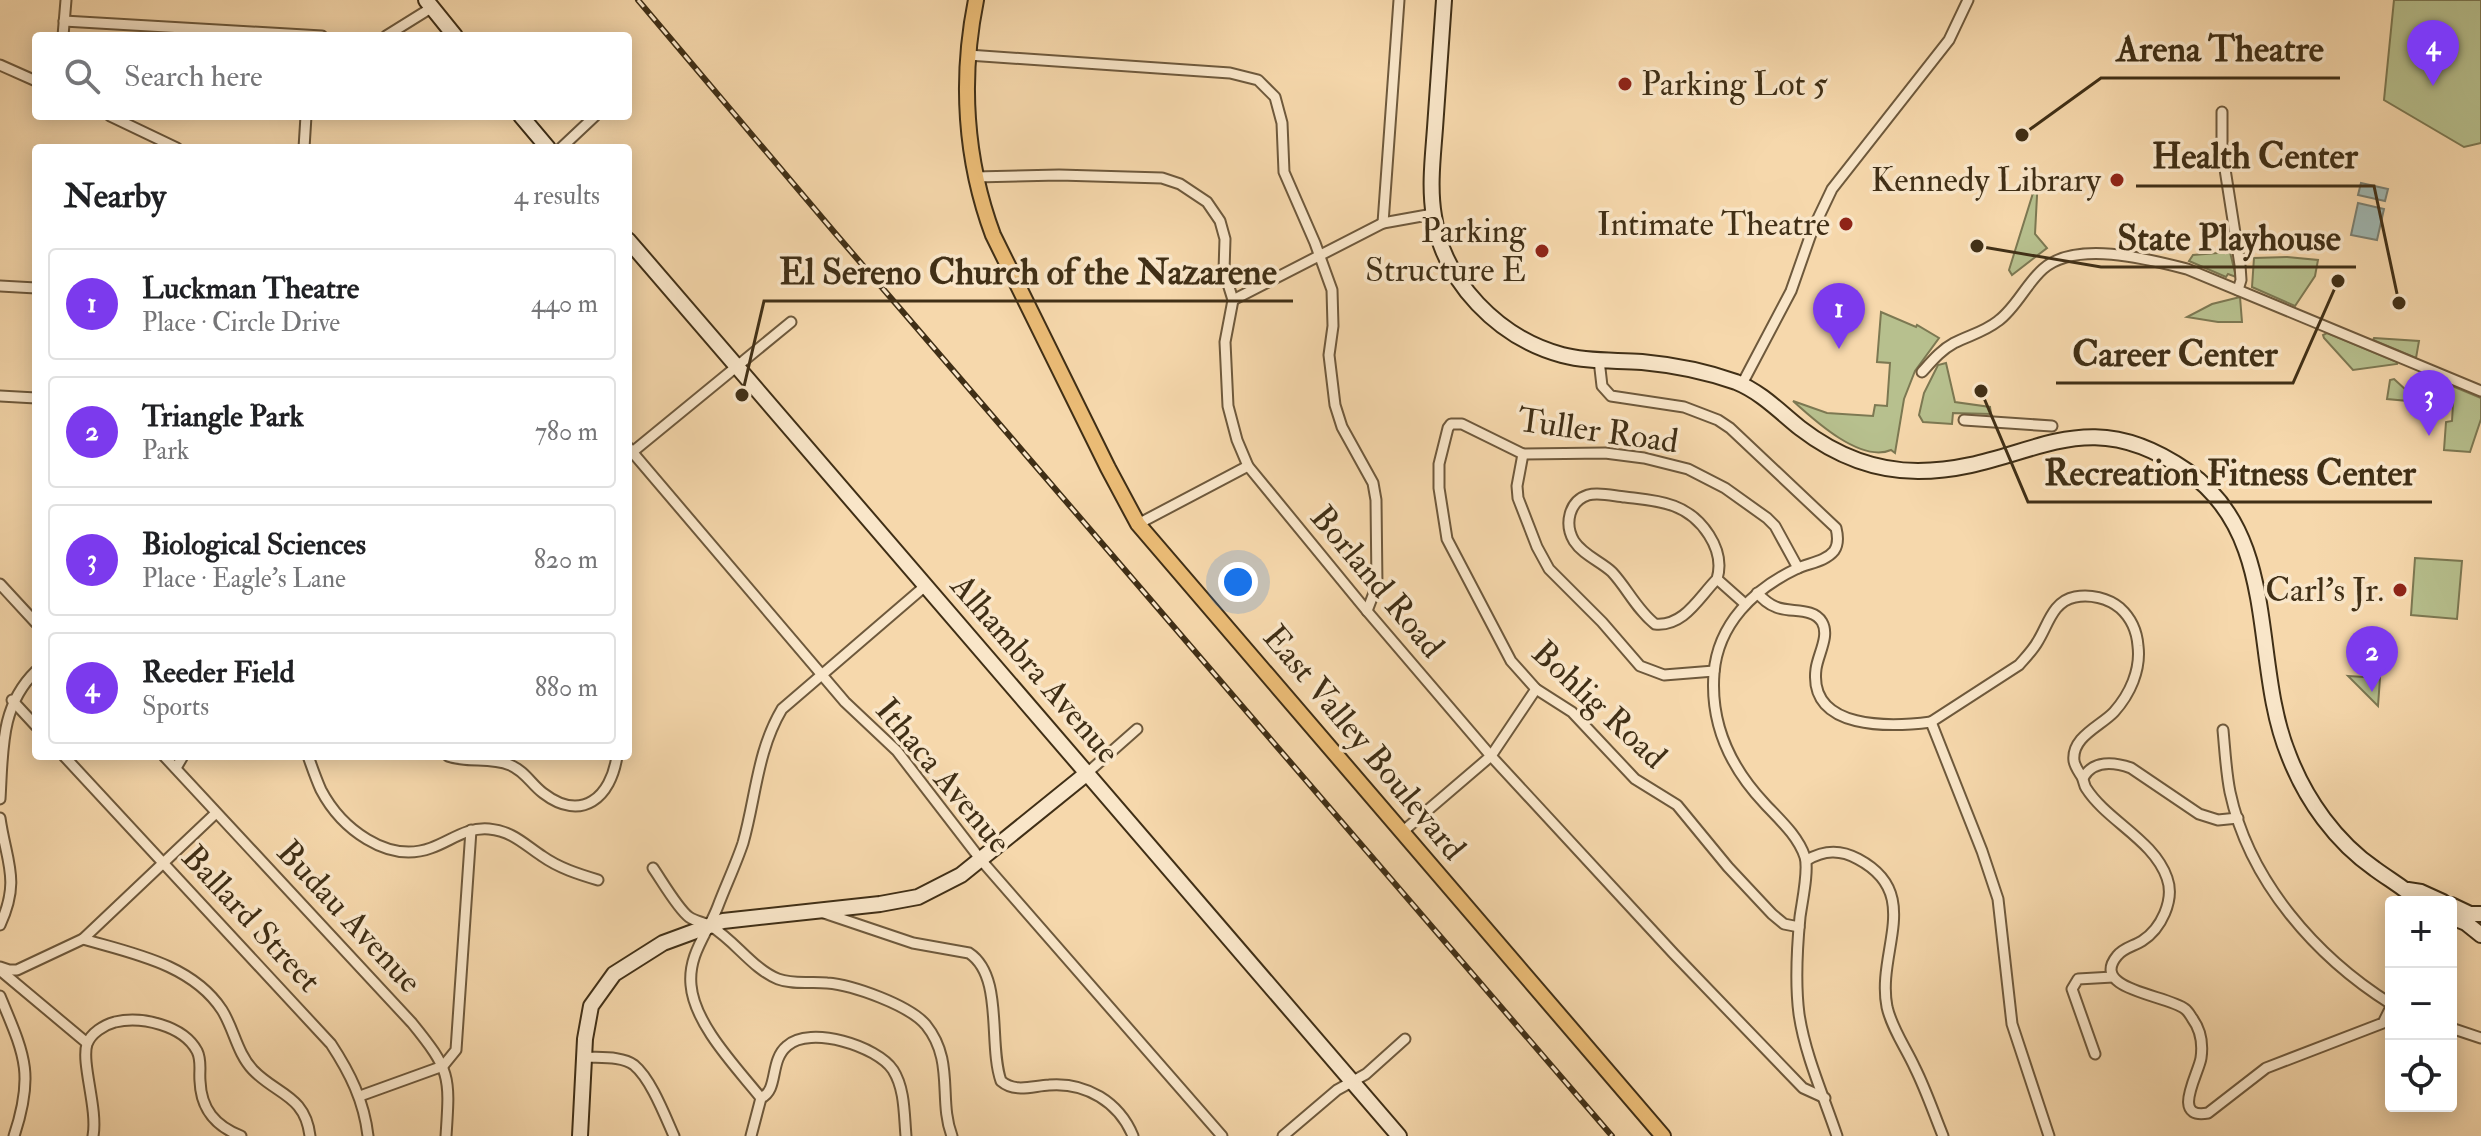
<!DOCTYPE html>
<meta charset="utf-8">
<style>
:root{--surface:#fff;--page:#f6f6f6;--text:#202124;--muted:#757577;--line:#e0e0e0;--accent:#7c3aed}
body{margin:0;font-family:"IM FELL Double Pica",serif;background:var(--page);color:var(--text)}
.controls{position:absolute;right:24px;bottom:24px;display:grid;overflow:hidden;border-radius:8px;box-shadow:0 4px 20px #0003}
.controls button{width:72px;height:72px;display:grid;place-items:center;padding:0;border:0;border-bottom:2px solid var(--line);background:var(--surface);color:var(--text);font:40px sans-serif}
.you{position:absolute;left:1238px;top:582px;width:28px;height:28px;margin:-20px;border:6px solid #fff;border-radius:50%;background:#1a73e8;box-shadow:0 0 0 12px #1a73e833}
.badge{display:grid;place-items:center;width:52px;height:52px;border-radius:50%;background:var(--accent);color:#fff;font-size:26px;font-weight:700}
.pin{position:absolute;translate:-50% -66px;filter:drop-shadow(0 2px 4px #0008)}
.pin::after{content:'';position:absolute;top:42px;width:28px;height:24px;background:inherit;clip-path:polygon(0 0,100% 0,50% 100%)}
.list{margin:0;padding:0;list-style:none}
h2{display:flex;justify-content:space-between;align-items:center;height:104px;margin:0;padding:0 32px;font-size:34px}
h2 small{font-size:26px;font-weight:400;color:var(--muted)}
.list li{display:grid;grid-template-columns:52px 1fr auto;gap:24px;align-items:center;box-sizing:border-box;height:112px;margin:0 16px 16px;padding:0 16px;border:2px solid var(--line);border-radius:8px}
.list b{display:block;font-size:30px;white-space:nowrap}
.list p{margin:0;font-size:26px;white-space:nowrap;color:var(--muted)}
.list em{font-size:26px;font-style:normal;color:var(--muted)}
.icon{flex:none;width:44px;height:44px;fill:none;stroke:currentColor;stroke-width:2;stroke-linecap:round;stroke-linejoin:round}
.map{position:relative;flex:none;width:2481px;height:1136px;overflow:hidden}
.search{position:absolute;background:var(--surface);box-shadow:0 4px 20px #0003;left:32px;top:32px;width:600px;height:88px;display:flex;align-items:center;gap:20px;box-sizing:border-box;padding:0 28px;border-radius:8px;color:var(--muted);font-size:30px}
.panel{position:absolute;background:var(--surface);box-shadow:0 4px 20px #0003;left:32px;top:144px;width:600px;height:616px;border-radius:8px}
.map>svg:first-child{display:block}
</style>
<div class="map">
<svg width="2481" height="1136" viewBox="0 0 2481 1136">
<rect width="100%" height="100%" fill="#f6d8ac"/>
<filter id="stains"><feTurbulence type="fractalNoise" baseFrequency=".0025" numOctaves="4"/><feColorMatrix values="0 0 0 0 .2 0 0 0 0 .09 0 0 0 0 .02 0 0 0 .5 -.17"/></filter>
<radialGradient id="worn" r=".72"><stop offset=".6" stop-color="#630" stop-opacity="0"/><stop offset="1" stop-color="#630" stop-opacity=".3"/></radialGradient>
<!-- green -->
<g fill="#b7c08e" stroke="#7c7852" stroke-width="2">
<polygon points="2394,0 2481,0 2481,143 2464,147 2384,100"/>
<polygon points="2038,177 2035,234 2047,248 2012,275 2009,270"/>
<polygon points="2230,252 2236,277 2228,274 2226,277 2189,261 2193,255"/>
<polygon points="2287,257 2318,260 2315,276 2295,306 2252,287 2254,258"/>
<polygon points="2240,297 2242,322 2218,322 2187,317 2212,304"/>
<path d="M1881 312 1916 327 1917 325 1939 338 1915 371 1904 399 1895 453 1891 450C1861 463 1815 421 1793 401L1827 413 1873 416 1875 405 1887 406 1890 363 1877 362Z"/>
<polygon points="2327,333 2397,362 2397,364 2353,370 2324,338 2323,335"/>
<polygon points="2374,338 2419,341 2416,358 2373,340"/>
<polygon points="1946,363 1955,402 1990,407 1991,414 1953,413 1952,424 1923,422 1919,415 1924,393 1938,365"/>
<polygon points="2394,379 2419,402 2387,399 2390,380"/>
<polygon points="2438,380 2481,398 2481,419 2470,452 2444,450 2446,422 2452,421 2453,404 2435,402 2436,389 2447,388 2447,385 2437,384"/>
<polygon points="2415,558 2462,561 2457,619 2411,615"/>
<polygon points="2348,676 2380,678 2378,706"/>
</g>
<!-- water -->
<g fill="#a0b8b3" stroke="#7a8174" stroke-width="2">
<polygon points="2361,183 2388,189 2385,201 2358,195"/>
<polygon points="2358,203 2384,209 2377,240 2351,235"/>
</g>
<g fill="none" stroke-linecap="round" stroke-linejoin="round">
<defs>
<g id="street">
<polyline points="64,21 322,36"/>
<polyline points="63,36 66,0"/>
<polyline points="386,36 431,8"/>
<polyline points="968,55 1230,73 1258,80 1275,97 1282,123 1284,172 1315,243 1332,290 1333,326 1329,355 1335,405 1342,427 1373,483 1376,500 1377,585 1367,611"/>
<polyline points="0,65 36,81"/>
<polyline points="2222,112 2222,150 2240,265 2241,280 2238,290"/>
<polyline points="110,116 177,148"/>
<polyline points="304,148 306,116"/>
<polyline points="561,148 595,116"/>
<polyline points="975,177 1059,175 1162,178 1180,184 1207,202 1220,221 1225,239 1224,271 1233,300 1225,342 1228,406 1237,440 1248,466 1367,611 1491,756 1674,954 1803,1088 1825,1098"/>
<polyline points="1383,223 1399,0"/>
<polyline points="0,286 36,288"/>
<polyline points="1233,300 1383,223 1433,214"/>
<path d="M1599 360 1602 386 1611 396 1684 407 1718 420 1730 428 1836 528C1838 536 1839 544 1834 551 1825 562 1808 563 1796 569 1754 589 1718 624 1714 673 1710 724 1731 768 1765 804 1780 820 1798 836 1805 857 1809 870 1802 902 1800 917 1797 948 1795 983 1799 1014 1805 1055 1824 1097 1837 1136"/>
<path d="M1922 372C1932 361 1941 350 1954 343 1970 335 1984 332 1998 321 2016 308 2026 284 2043 269 2076 240 2148 259 2187 269L2481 391"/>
<polyline points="1742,384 1791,291 1812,231 1832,189 1949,40 1968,0"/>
<polyline points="0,396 36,398"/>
<polyline points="1964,420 2052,426"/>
<polyline points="628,447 845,702 897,751 981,860 1222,1136"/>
<polyline points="630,454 791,322"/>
<polyline points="1523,454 1517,486 1518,498 1537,547 1549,569 1602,622 1640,666 1664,675 1714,671"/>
<polyline points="1138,524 1248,466"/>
<polyline points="1798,568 1775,526 1767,518 1725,488 1688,469 1644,458 1605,453 1523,454 1462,424 1451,424 1448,428 1439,464 1439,488 1447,539 1511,661 1536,689 1572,712 1635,779 1677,805 1728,867 1772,914 1784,924 1799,927"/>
<path d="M1717 579C1726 549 1701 516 1674 506 1658 500 1641 499 1625 497 1614 496 1599 492 1588 495 1569 501 1564 524 1574 541 1583 555 1600 561 1612 572 1627 588 1637 610 1655 624 1684 627 1699 597 1717 579L1744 603"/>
<polyline points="0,584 36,623"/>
<path d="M1757 593C1763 599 1768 604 1776 607 1790 613 1813 607 1822 622 1830 636 1818 654 1816 669 1808 731 1892 727 1931 722L1982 851 1998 899 2012 1024 2049 1136"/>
<polyline points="12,700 36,726"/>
<path d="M1931 722 2019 665C2026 657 2033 650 2038 641 2048 625 2053 601 2075 597 2090 594 2108 598 2120 608 2131 618 2137 632 2138 646 2141 670 2130 694 2114 712 2101 726 2071 737 2074 761 2075 767 2079 772 2082 777 2084 781 2084 785 2086 788 2107 821 2154 840 2167 878 2175 900 2161 929 2142 941 2134 946 2123 948 2117 956 2089 990 2168 995 2185 1009 2188 1011 2190 1015 2192 1018 2201 1030 2203 1044 2201 1058 2199 1073 2170 1120 2208 1113L2266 1068 2383 1023 2391 1007"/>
<path d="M2223 730C2225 751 2226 772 2230 792 2249 881 2316 957 2391 1004"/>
<path d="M64 756 331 1044C350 1073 364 1101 368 1136"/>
<path d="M164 756 412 1023C451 1071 450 1076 446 1136"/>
<path d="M308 756C312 767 316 779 321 790 341 828 387 864 431 848 451 841 466 827 489 829 512 831 524 844 542 856 559 868 578 874 598 880"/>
<path d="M448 756C468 763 490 757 510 765 525 771 531 784 543 793 582 823 611 797 617 756"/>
<polyline points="176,768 183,756"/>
<polyline points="1086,774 1137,729"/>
<path d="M2083 778C2093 760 2114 762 2131 768L2199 814 2218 820 2238 818"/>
<path d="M0 799C3 750 0 706 36 671"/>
<path d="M0 818C6 861 21 880 0 925"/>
<polyline points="1401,833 1491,756 1536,689"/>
<path d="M1807 860C1824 850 1840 849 1858 859 1924 894 1876 951 1887 1007 1892 1029 1906 1048 1915 1068 1926 1090 1934 1114 1943 1136"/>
<path d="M653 868C662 881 678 909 689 917 696 922 705 922 712 927 735 941 753 969 778 979 794 985 811 981 827 983 853 985 909 1005 926 1025 955 1061 938 1100 952 1136"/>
<path d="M824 913 913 943 969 953C1004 976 988 1044 1001 1081 1015 1093 1032 1086 1049 1085 1086 1082 1119 1102 1133 1136"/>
<path d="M83 939C131 953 192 964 222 1010 234 1029 237 1053 253 1070 277 1095 305 1095 310 1136"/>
<polyline points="0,967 9,970 17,970 83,939 216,813"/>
<polyline points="1,971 87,1043"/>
<path d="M0 996C24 1054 35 1073 14 1136"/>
<polyline points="2451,1028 2481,1038"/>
<polyline points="2095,1054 2072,989 2078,979 2113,977"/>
<path d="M585 1057C600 1058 622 1056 634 1065 651 1079 665 1116 674 1136"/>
<polyline points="360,1096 443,1066 456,1050 471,830"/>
<path d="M761 1098C779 1090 769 1061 787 1046 810 1025 877 1046 893 1070 905 1089 904 1114 906 1136"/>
<path d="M93 1136C98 1109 81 1063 87 1044 91 1033 104 1025 115 1022 141 1016 183 1025 197 1051 202 1061 199 1071 200 1081 201 1109 215 1126 241 1136"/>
<path d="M751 1136 761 1098C737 1068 694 1024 691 985 688 954 708 933 718 906 726 885 736 864 743 843 756 797 757 751 782 709L924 587"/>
<polyline points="1283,1136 1337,1090 1366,1074 1405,1039"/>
</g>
<g id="secondary">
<polyline points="426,0 455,36"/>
<path d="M1444 0C1441 43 1438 85 1435 128 1433 156 1429 187 1434 216 1443 282 1499 338 1562 355 1588 362 1616 360 1642 362 1674 365 1705 371 1736 382 1761 392 1780 412 1800 428 1835 455 1874 471 1918 471 2025 471 2078 395 2187 471 2282 537 2250 662 2289 756 2306 800 2336 842 2375 869 2390 880 2406 889 2420 902"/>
<polyline points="521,116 548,148"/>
<polyline points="628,240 1399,1136"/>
<polyline points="2408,890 2421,892 2443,902"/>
<polyline points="2451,905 2470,914 2481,914"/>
<polyline points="2451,917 2466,923 2481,935"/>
<polyline points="580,1136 585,1039 591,1006 614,974 663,943 723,921 880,904 918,897 961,875 1086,774"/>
</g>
<path id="primary" d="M976 0C960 79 965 160 993 235L1108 468 1138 524 1663 1136"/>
</defs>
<!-- street casing -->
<use href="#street" stroke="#6e593c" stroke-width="13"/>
<!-- secondary casing -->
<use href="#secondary" stroke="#402f16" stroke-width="18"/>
<!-- primary casing -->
<use href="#primary" stroke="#402f16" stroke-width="18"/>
<!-- street -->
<use href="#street" stroke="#f9e6c9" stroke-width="9"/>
<!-- secondary -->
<use href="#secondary" stroke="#f9e6c9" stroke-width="14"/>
<!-- primary -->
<use href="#primary" stroke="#ebbc76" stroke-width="14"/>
<defs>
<polyline id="rail" points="638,0 835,233 1612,1136"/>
</defs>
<!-- rail casing -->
<use href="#rail" stroke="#402f16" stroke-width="6"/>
<!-- rail -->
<use href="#rail" stroke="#f9e6c9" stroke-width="3" stroke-dasharray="9" stroke-linecap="butt"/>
</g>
<!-- markers -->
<g fill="#8f2418" stroke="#f9e6c9" stroke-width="3">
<circle cx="1625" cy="84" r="8"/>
<circle cx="2117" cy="180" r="8"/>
<circle cx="1846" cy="224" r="8"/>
<circle cx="1542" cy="251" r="8"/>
<circle cx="2400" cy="590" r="8"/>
</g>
<g text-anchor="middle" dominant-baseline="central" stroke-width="7" stroke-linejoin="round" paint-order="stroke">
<!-- poi labels -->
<g font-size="34" fill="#402f16" stroke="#f9e6c9" text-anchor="end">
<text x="1641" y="84" text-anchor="start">Parking Lot 5</text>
<text x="2101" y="180">Kennedy Library</text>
<text x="1830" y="224">Intimate Theatre</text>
<text x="1526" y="231">Parking<tspan x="1526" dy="39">Structure E</tspan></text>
<text x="2384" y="590">Carl's Jr.</text>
</g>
<!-- street labels -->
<g font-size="34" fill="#402f16" stroke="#f9e6c9">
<text transform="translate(1598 431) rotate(8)">Tuller Road</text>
<text transform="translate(1377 582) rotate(50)">Borland Road</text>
<text transform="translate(1035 669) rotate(49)">Alhambra Avenue</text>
<text transform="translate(1599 705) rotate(43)">Bohlig Road</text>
<text transform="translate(1364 743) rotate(50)">East Valley Boulevard</text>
<text transform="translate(943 776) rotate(50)">Ithaca Avenue</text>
<text transform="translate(349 917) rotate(47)">Budau Avenue</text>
<text transform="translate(251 919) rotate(47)">Ballard Street</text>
</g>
</g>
<!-- callouts -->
<path fill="none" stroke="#402f16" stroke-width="3" d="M2022 135L2101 78H2340M2399 303L2374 186H2136M1977 246L2101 267H2356M742 395L764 301H1293M2338 281L2293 383H2056M1981 391L2028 502H2432"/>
<g fill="#402f16" stroke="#f9e6c9" stroke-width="3">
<circle cx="2022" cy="135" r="8"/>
<circle cx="2399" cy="303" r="8"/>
<circle cx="1977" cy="246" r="8"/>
<circle cx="742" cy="395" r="8"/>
<circle cx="2338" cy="281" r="8"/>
<circle cx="1981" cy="391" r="8"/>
</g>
<g font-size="36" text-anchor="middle" font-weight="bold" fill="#402f16" stroke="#f9e6c9" stroke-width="7" stroke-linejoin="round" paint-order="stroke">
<text x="2220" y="61">Arena Theatre</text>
<text x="2255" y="168">Health Center</text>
<text x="2229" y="250">State Playhouse</text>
<text x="1028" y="284">El Sereno Church of the Nazarene</text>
<text x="2175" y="366">Career Center</text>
<text x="2230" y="485">Recreation Fitness Center</text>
</g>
<rect width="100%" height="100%" filter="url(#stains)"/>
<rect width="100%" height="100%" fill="url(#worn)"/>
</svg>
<div class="controls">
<button>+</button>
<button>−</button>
<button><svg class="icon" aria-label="locate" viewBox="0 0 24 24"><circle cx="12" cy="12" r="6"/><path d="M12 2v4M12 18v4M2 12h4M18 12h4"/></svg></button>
</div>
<div class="you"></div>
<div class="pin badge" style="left:1839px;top:349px">1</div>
<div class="pin badge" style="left:2372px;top:692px">2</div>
<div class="pin badge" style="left:2429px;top:436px">3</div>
<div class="pin badge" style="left:2433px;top:86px">4</div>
<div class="search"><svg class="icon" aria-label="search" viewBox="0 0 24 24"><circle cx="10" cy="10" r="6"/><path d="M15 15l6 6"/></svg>Search here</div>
<section class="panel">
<h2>Nearby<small>4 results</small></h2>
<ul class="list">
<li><span class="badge">1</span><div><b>Luckman Theatre</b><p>Place · Circle Drive</p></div><em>440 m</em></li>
<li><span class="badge">2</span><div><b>Triangle Park</b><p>Park</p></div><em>780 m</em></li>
<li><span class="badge">3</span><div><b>Biological Sciences</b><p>Place · Eagle's Lane</p></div><em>820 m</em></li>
<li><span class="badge">4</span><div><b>Reeder Field</b><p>Sports</p></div><em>880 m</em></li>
</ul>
</section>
</div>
